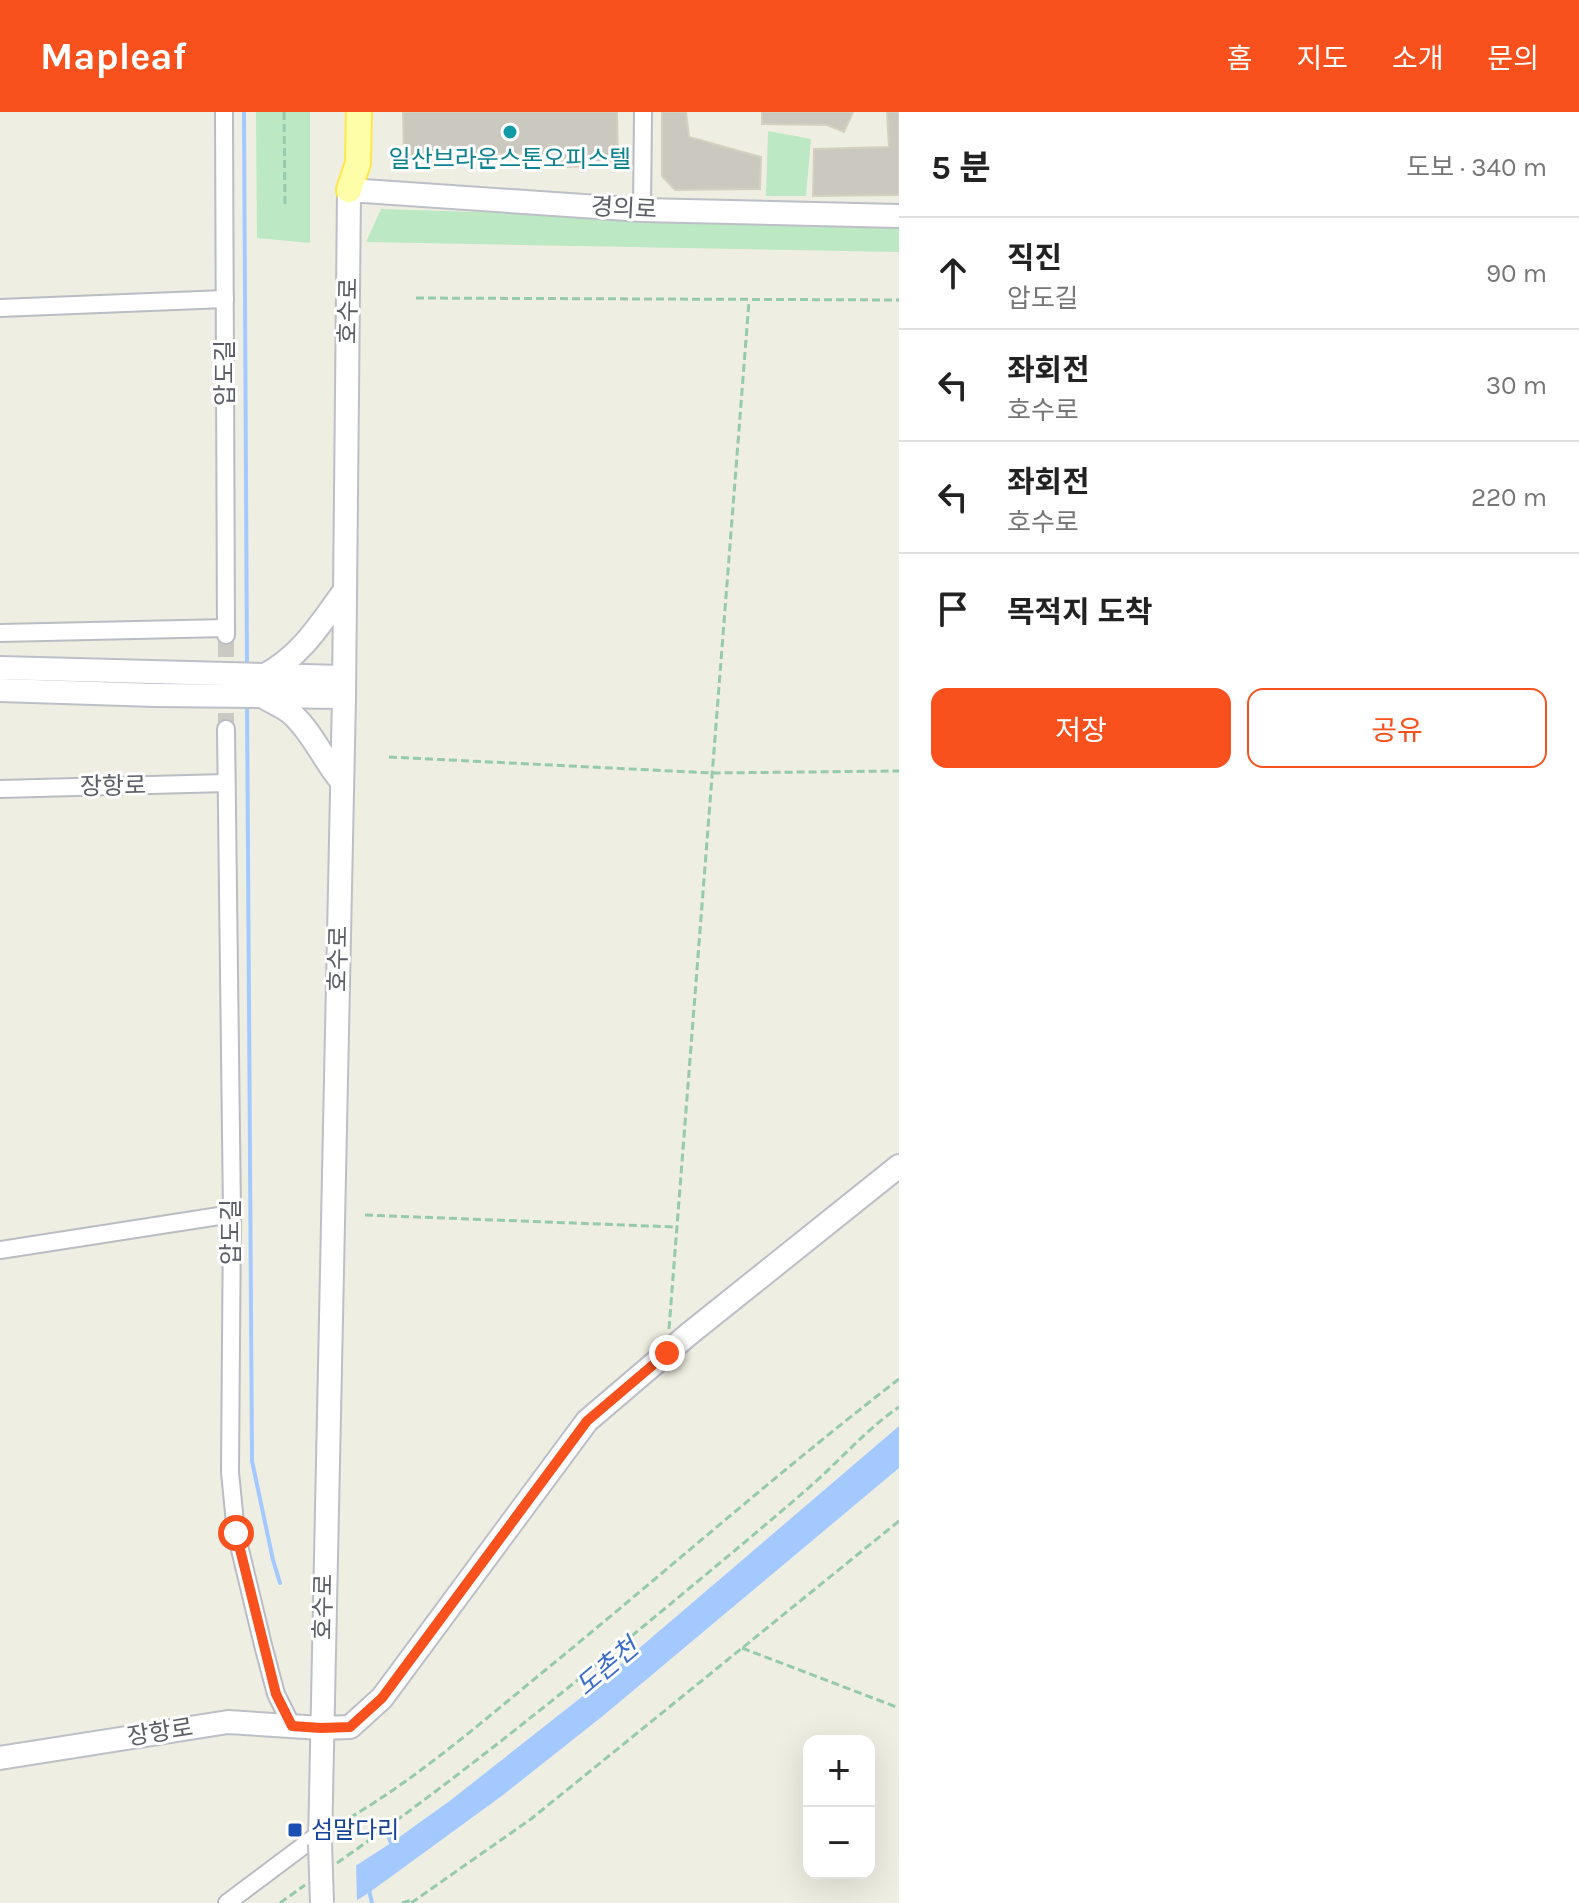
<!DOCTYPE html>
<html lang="ko">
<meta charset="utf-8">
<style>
:root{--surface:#fff;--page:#f2f2f2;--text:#222;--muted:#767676;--line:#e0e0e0;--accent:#f9511e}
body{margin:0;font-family:Karla,"Noto Sans KR",sans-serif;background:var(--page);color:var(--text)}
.controls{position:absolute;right:24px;bottom:24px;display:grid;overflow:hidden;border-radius:16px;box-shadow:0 8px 32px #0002}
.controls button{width:72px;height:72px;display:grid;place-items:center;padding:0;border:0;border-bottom:2px solid var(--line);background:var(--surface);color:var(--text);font:40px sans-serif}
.stop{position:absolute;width:24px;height:24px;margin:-18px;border:6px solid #f9511e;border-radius:50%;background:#fff}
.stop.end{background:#f9511e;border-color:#fff;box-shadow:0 2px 8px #0008}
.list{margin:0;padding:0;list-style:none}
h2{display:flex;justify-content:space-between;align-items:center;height:104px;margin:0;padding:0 32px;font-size:34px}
h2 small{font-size:26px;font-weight:400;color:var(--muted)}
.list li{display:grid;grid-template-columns:52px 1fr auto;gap:24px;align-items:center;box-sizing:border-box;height:112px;padding:0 32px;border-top:2px solid var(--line)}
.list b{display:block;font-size:30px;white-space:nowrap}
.list p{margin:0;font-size:26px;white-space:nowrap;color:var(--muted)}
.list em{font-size:26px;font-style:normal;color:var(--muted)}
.actions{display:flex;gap:16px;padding:24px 32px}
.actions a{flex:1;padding:18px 0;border:2px solid var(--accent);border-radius:16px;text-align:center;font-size:28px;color:var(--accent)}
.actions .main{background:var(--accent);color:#fff}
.icon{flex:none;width:44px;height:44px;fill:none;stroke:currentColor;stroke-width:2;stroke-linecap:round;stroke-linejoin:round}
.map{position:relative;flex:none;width:899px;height:1791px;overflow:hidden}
header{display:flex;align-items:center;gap:48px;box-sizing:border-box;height:112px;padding:0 40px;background:var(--accent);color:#fff}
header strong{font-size:38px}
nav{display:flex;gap:44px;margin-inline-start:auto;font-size:28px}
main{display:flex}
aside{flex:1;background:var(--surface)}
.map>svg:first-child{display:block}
</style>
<header>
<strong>Mapleaf</strong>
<nav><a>홈</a><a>지도</a><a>소개</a><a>문의</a></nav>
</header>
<main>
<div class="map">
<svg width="899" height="1791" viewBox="0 0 899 1791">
<rect width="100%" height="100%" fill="#efeee2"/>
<!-- green -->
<g fill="#bce9c3">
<polygon points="256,0 310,0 310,131 257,126"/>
<polygon points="768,19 811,27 806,84 766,84"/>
<polygon points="381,97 899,113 899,140 366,130"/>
</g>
<!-- water -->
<polygon fill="#a3c9ff" points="899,1314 899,1356 604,1603 503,1683 370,1780 353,1791 298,1791 391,1731 451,1688 588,1580"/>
<!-- pier -->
<polygon fill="#efeee2" points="356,1750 357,1791 294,1791 309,1778"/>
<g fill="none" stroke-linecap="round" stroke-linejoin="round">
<!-- stream -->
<g stroke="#a3c9ff" stroke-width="4">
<polyline points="244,0 247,554"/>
<polyline points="247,590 252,1349 273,1448 280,1471"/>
<polyline points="388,1723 393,1736"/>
<polyline points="369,1778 372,1791"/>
</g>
</g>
<!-- building -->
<g fill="#cac8bf" stroke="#d4d1c0" stroke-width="2">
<polygon points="403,0 617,0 618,54 559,55 558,41 404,43"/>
<polygon points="662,0 686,0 689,25 761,45 760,77 675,78 662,64"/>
<polygon points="762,0 853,0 844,20 827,13 762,12"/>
<polygon points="887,0 899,0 899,83 813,84 814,37 889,35"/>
</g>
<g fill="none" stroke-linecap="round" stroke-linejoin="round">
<!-- street-tunnel -->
<polyline stroke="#cacac3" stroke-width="16" stroke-dasharray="16 8" stroke-linecap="butt" points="226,617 226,523"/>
<defs>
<g id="street">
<polyline points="224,0 226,523"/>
<polyline points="642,98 643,0"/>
<polyline points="0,196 225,187"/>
<polyline points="0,521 226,516"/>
<polyline points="226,617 232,1102 230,1360 236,1421 263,1533 276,1582 292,1614"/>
<polyline points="0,677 226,671"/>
<polyline points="0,1138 232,1102"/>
<polyline points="227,1791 319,1722"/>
</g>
<g id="secondary">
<polyline points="0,556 344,565"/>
<path d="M265 563C302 543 321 511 345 478"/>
<polyline points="0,578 155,583 344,585"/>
<path d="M264 585C273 591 284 595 292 602 313 621 324 649 342 670"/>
<polyline points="0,1646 228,1610 321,1616 350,1615 382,1586 587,1309 689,1222 899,1054"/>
<polyline points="320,1732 344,585 349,78 642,98 899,104"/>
</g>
<polyline id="primary" points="349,78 358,51 359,0"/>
</defs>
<!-- street casing -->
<use href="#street" stroke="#babcc3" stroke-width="20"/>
<!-- secondary casing -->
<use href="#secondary" stroke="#bdbfc7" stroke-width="26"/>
<!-- primary casing -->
<use href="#primary" stroke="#ffe84c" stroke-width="28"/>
<!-- path -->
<g stroke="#95caac" stroke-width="3" stroke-dasharray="8 4" stroke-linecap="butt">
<polyline points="284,0 285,94"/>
<polyline points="416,186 899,188"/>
<polyline points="389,645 712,661 899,659"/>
<polyline points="365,1103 676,1115"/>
<polyline points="669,1217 749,189"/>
<polyline points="742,1536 899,1596"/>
<path d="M339 1712C413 1670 477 1614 543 1560 662 1463 777 1361 899 1267"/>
<path d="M337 1751C477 1653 608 1544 739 1435 764 1414 789 1393 813 1372 842 1346 867 1317 899 1295"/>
<polyline points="280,1791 305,1773"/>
<polyline points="402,1791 412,1788"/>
<polyline points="411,1791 531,1707 899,1409"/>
</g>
<!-- street -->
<use href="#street" stroke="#fff" stroke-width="16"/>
<!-- secondary -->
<use href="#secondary" stroke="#fff" stroke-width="22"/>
<!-- primary -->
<use href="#primary" stroke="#fffea8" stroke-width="24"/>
<defs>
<polyline id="secondary-bridge" points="320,1732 322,1791"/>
</defs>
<!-- secondary-bridge casing -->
<use href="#secondary-bridge" stroke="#bdbfc7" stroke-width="26" stroke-linecap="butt"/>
<!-- secondary-bridge -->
<use href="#secondary-bridge" stroke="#fff" stroke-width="22"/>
</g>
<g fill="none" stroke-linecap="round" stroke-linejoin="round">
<!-- route -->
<polyline stroke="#f9511e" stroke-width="10" points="236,1421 276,1582 292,1614 321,1616 350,1615 382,1586 587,1309 667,1241"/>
</g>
<!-- markers -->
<circle fill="#0f9aa8" stroke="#fff" stroke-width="3" cx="510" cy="20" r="8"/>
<rect fill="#1a4fb4" stroke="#fff" stroke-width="3" x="287" y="1710" width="16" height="16" rx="4"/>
<g text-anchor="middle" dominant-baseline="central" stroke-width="6" stroke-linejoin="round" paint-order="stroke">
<!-- culture labels -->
<g font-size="24" fill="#0d838f" stroke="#fff">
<text x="510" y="47">일산브라운스톤오피스텔</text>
</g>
<!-- street labels -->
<g font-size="24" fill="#5b5e65" stroke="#fff">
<text transform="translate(624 96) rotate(3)">경의로</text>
<text transform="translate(348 199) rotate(-89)">호수로</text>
<text transform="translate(225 261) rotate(-90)">압도길</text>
<text transform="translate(113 674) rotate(-1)">장항로</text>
<text transform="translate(338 847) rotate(-89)">호수로</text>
<text transform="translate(231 1120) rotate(-90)">압도길</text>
<text transform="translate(323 1495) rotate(-89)">호수로</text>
<text transform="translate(160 1620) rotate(-9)">장항로</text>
</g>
<!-- transit labels -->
<g font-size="24" fill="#164399" stroke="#fff" text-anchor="start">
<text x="311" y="1718">섬말다리</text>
</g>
<!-- water labels -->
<g font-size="26" font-style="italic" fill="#396bce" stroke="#fff">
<text transform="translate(607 1555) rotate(-40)">도촌천</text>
</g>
</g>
</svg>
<div class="controls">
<button>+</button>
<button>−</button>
</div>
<div class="stop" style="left:236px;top:1421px"></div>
<div class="stop end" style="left:667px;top:1241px"></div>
</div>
<aside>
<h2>5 분<small>도보 · 340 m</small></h2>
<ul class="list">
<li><svg class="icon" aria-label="ahead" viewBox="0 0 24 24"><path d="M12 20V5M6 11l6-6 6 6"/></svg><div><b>직진</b><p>압도길</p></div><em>90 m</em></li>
<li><svg class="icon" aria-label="left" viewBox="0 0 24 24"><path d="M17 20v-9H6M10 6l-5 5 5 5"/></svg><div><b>좌회전</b><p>호수로</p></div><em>30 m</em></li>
<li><svg class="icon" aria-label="left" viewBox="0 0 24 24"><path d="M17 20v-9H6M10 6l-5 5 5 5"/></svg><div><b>좌회전</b><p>호수로</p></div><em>220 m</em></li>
<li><svg class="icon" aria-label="arrive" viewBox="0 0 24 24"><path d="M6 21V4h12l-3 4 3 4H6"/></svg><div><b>목적지 도착</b></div></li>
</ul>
<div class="actions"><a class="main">저장</a><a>공유</a></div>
</aside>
</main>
